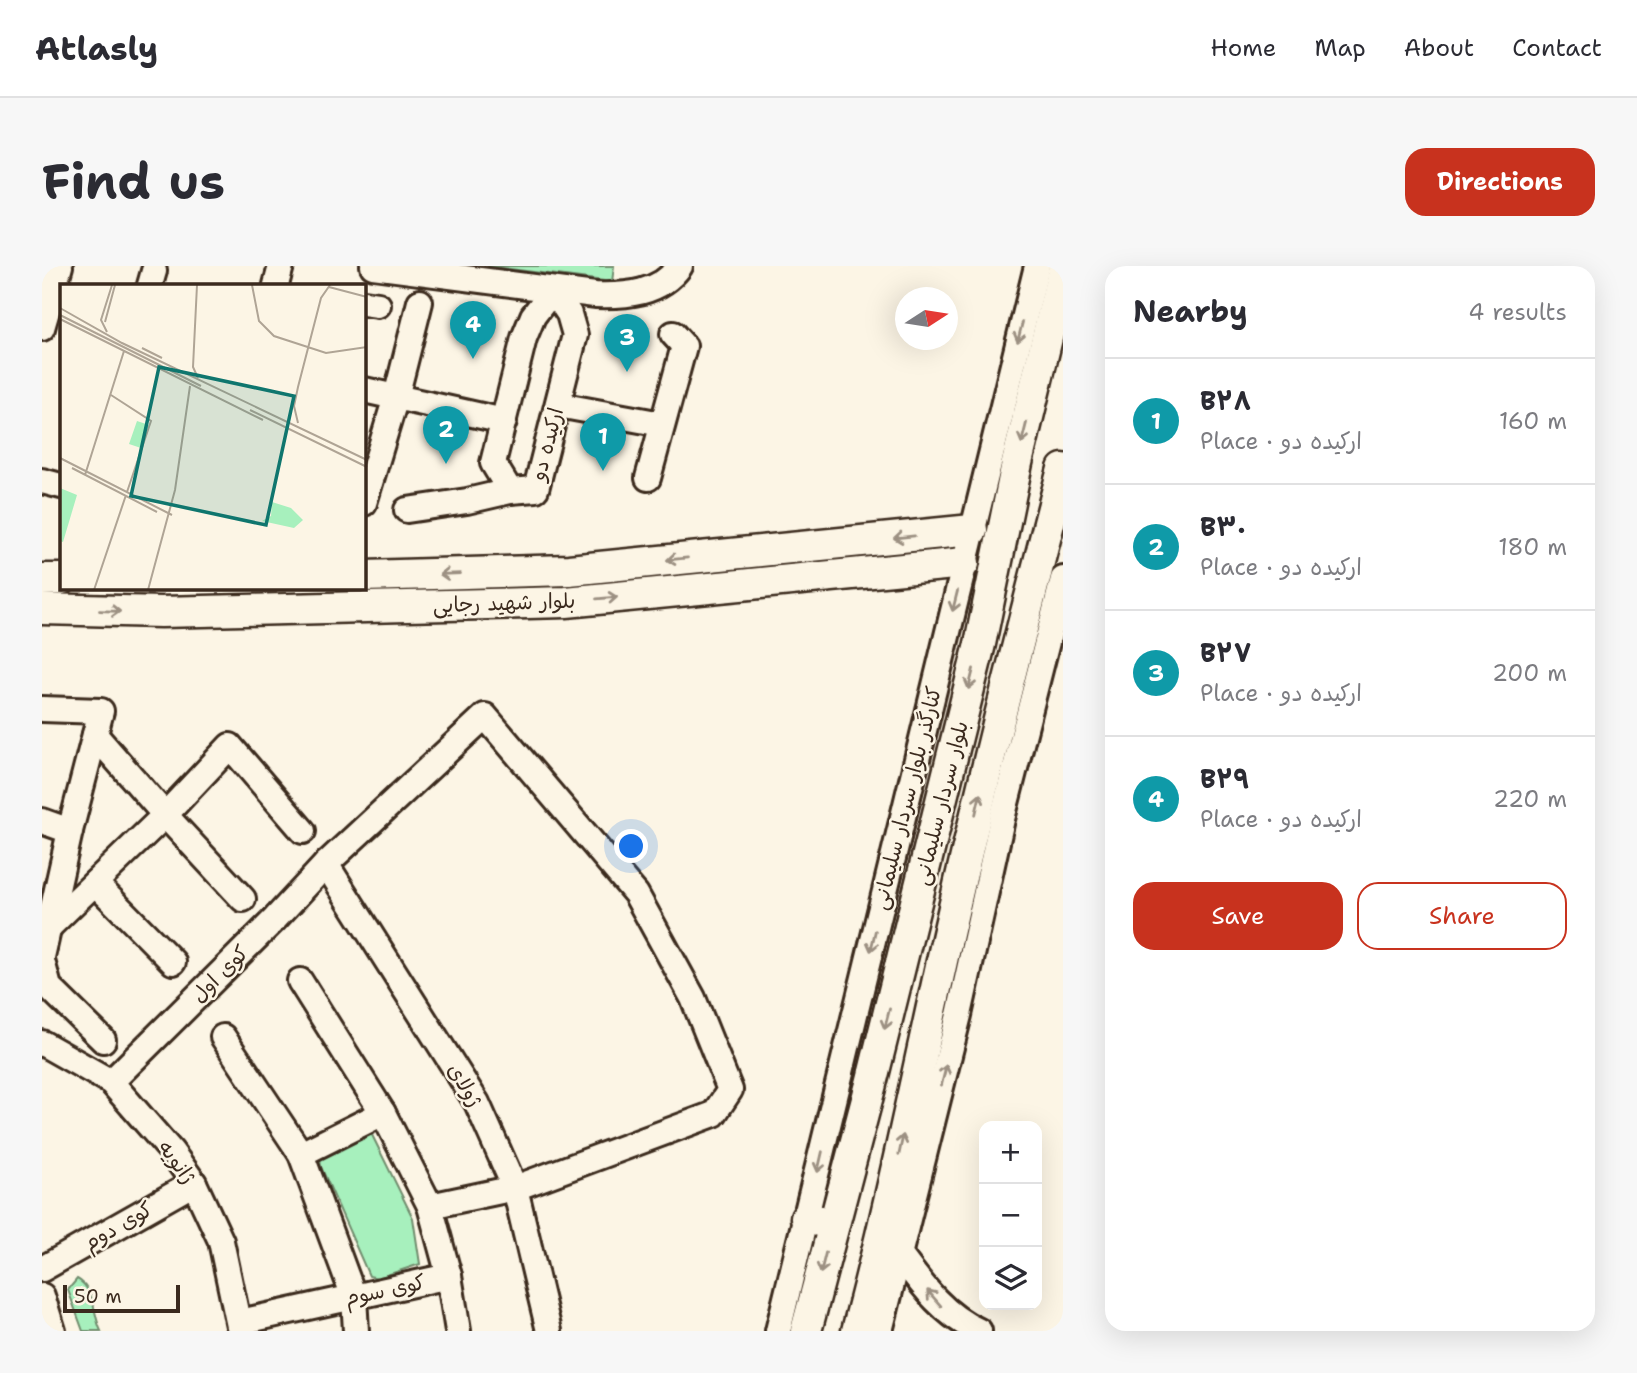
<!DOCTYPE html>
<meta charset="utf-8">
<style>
:root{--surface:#fff;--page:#f7f7f7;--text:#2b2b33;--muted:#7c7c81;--line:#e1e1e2;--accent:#c8321e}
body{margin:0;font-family:"Shantell Sans","Playpen Sans Arabic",sans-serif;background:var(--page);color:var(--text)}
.controls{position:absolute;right:21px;bottom:21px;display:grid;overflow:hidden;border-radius:14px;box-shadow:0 7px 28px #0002}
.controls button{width:63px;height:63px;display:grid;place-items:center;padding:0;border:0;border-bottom:2px solid var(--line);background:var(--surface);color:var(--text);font:35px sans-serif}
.compass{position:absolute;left:853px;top:21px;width:63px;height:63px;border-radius:50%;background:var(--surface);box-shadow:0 7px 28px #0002;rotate:78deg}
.scale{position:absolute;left:21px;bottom:18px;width:117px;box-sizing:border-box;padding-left:7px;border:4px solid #3b2a1e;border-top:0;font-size:19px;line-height:24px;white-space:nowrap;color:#3b2a1e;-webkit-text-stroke:5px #fcf5e5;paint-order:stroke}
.you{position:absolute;left:590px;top:581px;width:24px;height:24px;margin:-18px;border:5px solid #fff;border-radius:50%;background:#1a73e8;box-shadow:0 0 0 10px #1a73e833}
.badge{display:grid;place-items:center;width:46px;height:46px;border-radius:50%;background:var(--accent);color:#fff;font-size:23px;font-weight:700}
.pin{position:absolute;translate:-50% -58px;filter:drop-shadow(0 2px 4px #0008)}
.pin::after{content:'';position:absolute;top:37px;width:24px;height:21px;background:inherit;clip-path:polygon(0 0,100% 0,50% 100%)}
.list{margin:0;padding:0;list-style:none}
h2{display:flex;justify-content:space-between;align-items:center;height:91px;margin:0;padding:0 28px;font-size:30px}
h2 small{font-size:23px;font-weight:400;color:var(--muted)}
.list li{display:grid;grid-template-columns:46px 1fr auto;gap:21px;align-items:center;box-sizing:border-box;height:126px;padding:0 28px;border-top:2px solid var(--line)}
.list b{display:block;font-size:26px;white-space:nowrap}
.list p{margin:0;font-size:23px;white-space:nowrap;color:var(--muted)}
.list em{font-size:23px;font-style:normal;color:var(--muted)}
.actions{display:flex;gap:14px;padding:21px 28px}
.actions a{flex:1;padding:16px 0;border:2px solid var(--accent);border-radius:21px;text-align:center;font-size:24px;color:var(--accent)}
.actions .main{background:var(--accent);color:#fff}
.icon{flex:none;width:38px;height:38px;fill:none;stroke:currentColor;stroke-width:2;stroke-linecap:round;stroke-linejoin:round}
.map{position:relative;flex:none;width:1021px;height:1065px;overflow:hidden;border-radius:21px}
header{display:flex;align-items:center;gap:42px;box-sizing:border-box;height:98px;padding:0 35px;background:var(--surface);border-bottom:2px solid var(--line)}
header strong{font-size:33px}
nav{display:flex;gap:38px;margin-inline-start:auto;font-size:24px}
.intro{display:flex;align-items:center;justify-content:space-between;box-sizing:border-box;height:168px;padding:0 42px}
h1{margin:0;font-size:49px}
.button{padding:18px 32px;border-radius:21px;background:var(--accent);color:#fff;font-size:24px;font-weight:700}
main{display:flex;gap:42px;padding:0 42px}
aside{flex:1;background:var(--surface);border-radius:21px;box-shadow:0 7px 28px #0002}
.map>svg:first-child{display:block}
</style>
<header>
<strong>Atlasly</strong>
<nav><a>Home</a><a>Map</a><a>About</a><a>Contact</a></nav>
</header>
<div class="intro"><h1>Find us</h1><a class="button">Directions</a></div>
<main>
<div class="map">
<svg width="1021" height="1065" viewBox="0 0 1021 1065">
<rect width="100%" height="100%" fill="#fcf5e5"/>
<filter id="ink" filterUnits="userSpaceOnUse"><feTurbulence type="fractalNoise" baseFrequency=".0143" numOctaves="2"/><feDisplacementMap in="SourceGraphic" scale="14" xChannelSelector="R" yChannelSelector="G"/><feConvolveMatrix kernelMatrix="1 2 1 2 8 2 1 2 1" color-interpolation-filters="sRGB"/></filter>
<g filter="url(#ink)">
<!-- green -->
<g fill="#a7f0bd" stroke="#718d6e" stroke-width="2">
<polygon points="445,0 572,0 570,16"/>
<polygon points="328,865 371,952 378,998 336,1012 327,1010 279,901 278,893"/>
<path d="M35 1013C53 1022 51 1049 59 1065H41L26 1024Z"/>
</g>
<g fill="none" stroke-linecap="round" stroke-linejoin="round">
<defs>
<g id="minor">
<path d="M331 0 553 29C584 30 618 28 638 0"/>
<polyline points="108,19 112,5"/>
<polyline points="234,19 239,0"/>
<polygon points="511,24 527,48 533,69 494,223 468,225 451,197 482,72 491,50"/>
<polyline points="322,37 336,39"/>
<polyline points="0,62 18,0"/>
<polyline points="322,124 462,155"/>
<polyline points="516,139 620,158"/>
<polyline points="606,212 642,80 631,68"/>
<polyline points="0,215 19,220"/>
<polyline points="322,237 354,131 378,36"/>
<polyline points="365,244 425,235 468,225"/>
<polyline points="0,443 59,445 28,565 0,691"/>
<polyline points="53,469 123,549 201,633"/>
<polyline points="0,555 28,565"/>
<polyline points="284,598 435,837 473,922 507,1065"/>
<polyline points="53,617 131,696"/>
<polyline points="0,656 9,659 123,549 188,480 261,565"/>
<polyline points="0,695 7,721 61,774"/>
<polyline points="258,715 341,847 388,940"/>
<polyline points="181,771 259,888 312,1031 314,1065"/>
<polyline points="0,777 69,816 129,885 152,917 179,975 198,1065"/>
<polyline points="69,816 233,653 284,598 443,450 594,628 651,732 688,824 672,848 473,922 388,940 407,1010 416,1065"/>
<polyline points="259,888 341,847"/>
<path d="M857 988C880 1019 901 1049 937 1065"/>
<polyline points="0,1003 152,917"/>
<polyline points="0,1030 11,1065"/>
<polyline points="198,1056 407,1010"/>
<polyline points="736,1065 995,0"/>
<polyline points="838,1065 917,749 960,553 1021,313"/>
</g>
<g id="major">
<polyline points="322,310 527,304 930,264"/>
<polyline points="0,313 19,313"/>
<polyline points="0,343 119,346 524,336 922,297"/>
<polyline points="764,952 791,958"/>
<polyline points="764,1065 829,818 938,378 975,197 1021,5"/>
<path d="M815 1065C852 926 879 786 911 646 945 497 983 350 1021 203"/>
</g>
</defs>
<!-- minor casing -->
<use href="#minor" stroke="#3b2a1e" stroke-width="30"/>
<!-- major casing -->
<use href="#major" stroke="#3b2a1e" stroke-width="35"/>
<!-- minor -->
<use href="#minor" stroke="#fcf5e5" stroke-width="24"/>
<!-- major -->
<use href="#major" stroke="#fcf5e5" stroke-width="30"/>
</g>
<!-- one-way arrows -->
<defs><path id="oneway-shaft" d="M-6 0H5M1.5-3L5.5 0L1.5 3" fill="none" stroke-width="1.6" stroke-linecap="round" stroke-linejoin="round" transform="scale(1.75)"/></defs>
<g stroke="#9c9082">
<use href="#oneway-shaft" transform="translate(978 66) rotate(104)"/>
<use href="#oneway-shaft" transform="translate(982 167) rotate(104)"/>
<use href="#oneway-shaft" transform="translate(862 271) rotate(174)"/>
<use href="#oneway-shaft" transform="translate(635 293) rotate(174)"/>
<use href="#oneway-shaft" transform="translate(408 308) rotate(178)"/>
<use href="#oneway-shaft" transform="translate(565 332) rotate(-5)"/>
<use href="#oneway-shaft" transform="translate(913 335) rotate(104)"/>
<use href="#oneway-shaft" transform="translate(68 345) rotate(2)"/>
<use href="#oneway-shaft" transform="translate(929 413) rotate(104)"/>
<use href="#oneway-shaft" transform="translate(936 538) rotate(-77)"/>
<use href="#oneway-shaft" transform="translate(831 675) rotate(103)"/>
<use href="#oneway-shaft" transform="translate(845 753) rotate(104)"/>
<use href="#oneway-shaft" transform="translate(902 809) rotate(-76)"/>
<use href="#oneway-shaft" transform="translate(859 879) rotate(-78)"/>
<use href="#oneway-shaft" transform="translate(778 896) rotate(103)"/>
<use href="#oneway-shaft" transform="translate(781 997) rotate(104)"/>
<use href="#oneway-shaft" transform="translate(892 1032) rotate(-131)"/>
</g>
</g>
<g text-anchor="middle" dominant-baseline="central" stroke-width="5" stroke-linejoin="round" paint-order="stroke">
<!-- street labels -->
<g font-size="21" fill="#3b2a1e" stroke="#fcf5e5">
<text transform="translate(505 178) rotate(-75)">ارکیده دو</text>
<text transform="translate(462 337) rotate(-2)">بلوار شهید رجایی</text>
<text transform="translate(865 532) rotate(-76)">کنارگذر بلوار سردار سلیمانی</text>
<text transform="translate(899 537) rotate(-76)">بلوار سردار سلیمانی</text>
<text transform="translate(178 708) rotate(-45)">کوی اول</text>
<text transform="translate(423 819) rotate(59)">ژولای</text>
<text transform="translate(135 896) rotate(54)">ژانویه</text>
<text transform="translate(76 960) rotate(-30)">کوی دوم</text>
<text transform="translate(343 1024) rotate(-12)">کوی سوم</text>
</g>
</g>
<!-- overview -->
<g transform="translate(18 18)">
<rect width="306" height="306" fill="#fcf5e5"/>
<path d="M77 137 89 141 81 164 69 160ZM0 204 17 211 3 258 0 257ZM212 218 231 224 243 236 234 244 202 237 211 232Z" fill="#a7f0bd"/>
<path fill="none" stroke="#afa495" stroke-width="2" d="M137 1 133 83 138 94M192 1 199 37 214 52 266 69 307 63M269 3 307 13M0 24 62 59 307 176M0 31 141 102M0 35 203 136M45 38 55 1M47 48 41 36 52 1M82 64 102 74M51 111 91 137 67 208M190 126 307 183M238 139 234 122 238 103 261 14 270 1M0 174 112 231M12 184 97 228M25 191 64 67M34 306 66 211M88 306 115 206 130 102"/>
<path fill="#0f766e" fill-opacity="0.15" stroke="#0f766e" stroke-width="3.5" d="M99 83 234 112 206 241 71 212Z"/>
<rect width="306" height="306" fill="none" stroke="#3b2a1e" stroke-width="3.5"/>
</g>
</svg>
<div class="controls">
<button>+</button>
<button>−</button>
<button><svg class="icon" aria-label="layers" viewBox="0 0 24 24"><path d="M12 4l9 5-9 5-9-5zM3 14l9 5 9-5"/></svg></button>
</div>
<svg class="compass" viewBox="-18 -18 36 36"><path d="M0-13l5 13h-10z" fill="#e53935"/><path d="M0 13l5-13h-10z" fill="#7c7c81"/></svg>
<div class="scale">50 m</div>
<div class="you"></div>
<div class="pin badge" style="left:561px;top:205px;background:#0f9aa8">1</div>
<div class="pin badge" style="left:404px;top:198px;background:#0f9aa8">2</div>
<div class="pin badge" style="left:585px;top:106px;background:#0f9aa8">3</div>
<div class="pin badge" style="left:431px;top:93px;background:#0f9aa8">4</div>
</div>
<aside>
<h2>Nearby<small>4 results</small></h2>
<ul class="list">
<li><span class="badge" style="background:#0f9aa8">1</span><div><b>B۲۸</b><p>Place · ارکیده دو</p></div><em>160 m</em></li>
<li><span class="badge" style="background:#0f9aa8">2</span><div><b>B۳۰</b><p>Place · ارکیده دو</p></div><em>180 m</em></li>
<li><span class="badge" style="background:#0f9aa8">3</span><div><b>B۲۷</b><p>Place · ارکیده دو</p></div><em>200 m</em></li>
<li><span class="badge" style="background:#0f9aa8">4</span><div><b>B۲۹</b><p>Place · ارکیده دو</p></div><em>220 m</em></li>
</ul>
<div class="actions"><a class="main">Save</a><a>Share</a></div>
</aside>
</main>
